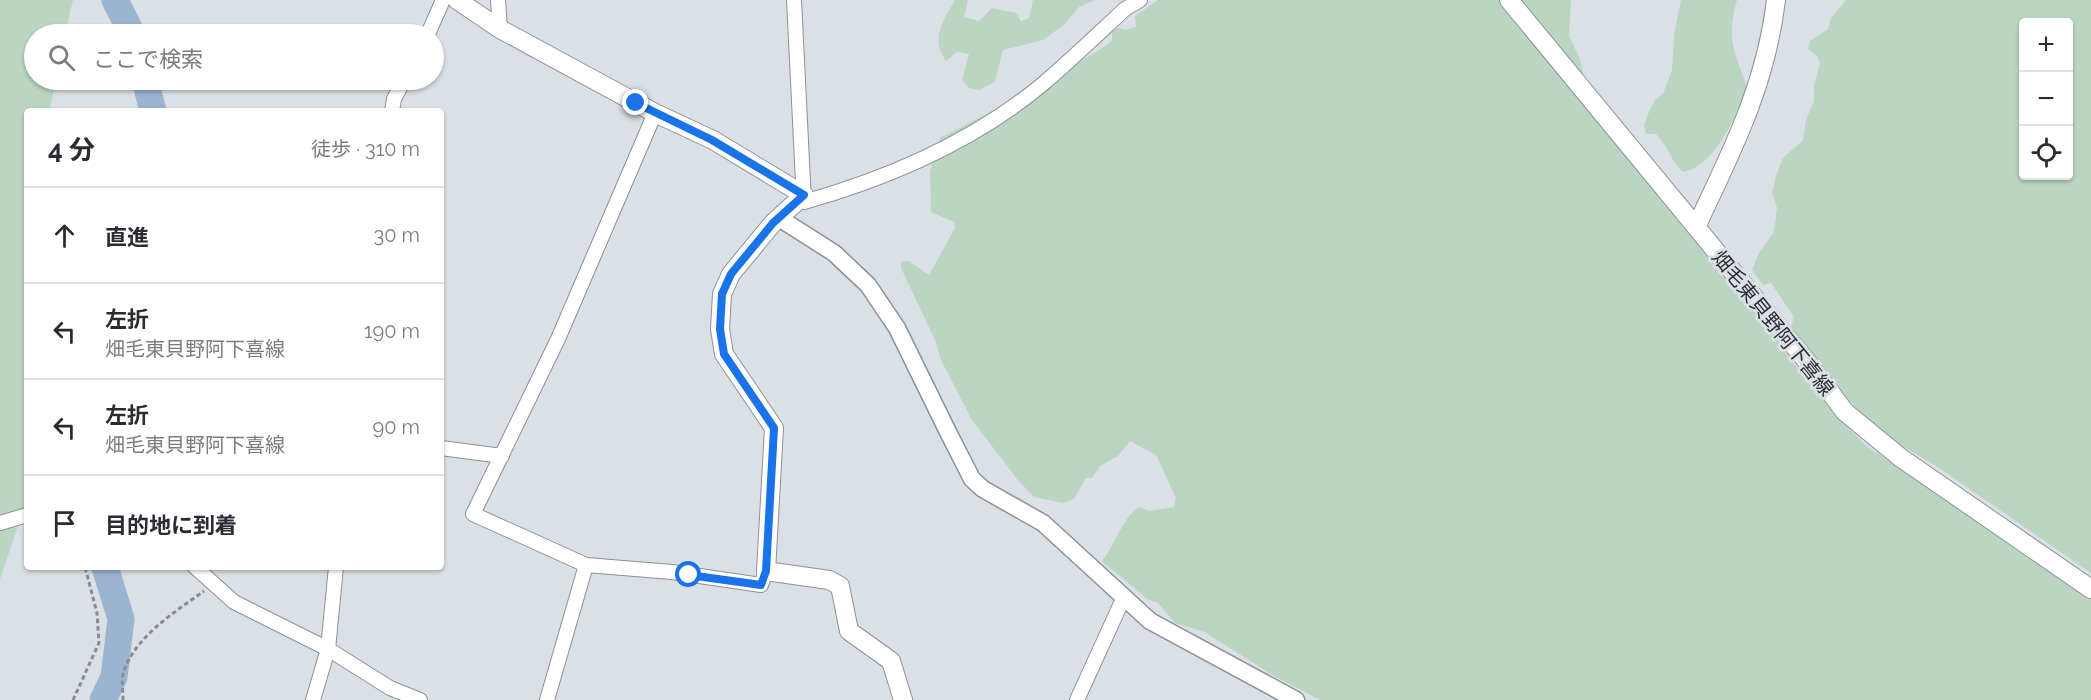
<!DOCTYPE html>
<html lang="ja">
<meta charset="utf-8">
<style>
:root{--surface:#fff;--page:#f7f7f7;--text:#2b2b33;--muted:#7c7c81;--line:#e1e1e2}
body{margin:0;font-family:Raleway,"Noto Sans JP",sans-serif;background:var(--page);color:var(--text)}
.controls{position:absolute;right:18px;top:18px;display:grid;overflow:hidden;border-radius:6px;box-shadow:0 2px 4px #0004}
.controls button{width:54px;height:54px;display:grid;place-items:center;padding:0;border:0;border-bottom:2px solid var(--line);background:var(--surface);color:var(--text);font:30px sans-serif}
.stop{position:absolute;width:18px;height:18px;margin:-14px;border:4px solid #1a73e8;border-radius:50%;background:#fff}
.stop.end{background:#1a73e8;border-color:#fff;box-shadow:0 2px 6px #0008}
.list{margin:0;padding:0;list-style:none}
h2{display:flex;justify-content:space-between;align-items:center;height:78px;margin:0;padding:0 24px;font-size:26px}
h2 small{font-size:20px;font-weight:400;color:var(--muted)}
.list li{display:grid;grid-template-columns:39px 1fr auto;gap:18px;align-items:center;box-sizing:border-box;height:96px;padding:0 24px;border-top:2px solid var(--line)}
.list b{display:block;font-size:22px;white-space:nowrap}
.list p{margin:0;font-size:20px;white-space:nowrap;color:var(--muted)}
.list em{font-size:20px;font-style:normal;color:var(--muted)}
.icon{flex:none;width:33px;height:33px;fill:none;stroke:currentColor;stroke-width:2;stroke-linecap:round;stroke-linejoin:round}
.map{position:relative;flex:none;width:2091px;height:700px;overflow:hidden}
.search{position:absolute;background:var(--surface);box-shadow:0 2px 4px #0004;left:24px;top:24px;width:420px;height:66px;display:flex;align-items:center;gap:15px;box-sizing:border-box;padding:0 21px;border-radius:33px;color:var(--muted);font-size:22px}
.panel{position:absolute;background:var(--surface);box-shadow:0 2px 4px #0004;left:24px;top:108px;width:420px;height:462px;border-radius:6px}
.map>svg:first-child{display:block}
</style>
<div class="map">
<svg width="2091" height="700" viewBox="0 0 2091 700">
<rect width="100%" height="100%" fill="#dbe0e6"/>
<!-- green -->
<g fill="#bad6c2" fill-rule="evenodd">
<polygon points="0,0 73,0 65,34 34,34 34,80 56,80 49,111 27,111 27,499 0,579"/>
<path d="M955 0H968L964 17 979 21 992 8 1016 13 1021 21 1029 18 1033 0H1095L1079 7 1065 24 1043 40 1003 50 995 82 979 90 969 88 962 80 969 54 957 52 946 61C930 38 943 21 955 0Z"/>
<path d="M1158 0H1499L1837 416 1866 446 1938 490 2091 596V700H1320L1276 677 1204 632 1175 623 1158 603 1147 599 1102 561C1116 544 1122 518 1139 507L1149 511 1174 507 1176 498 1156 455 1130 441 1118 456 1100 466 1092 478H1086L1074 499 1063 503 1034 497 1017 479 972 420 941 360 935 340 901 268V262L909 261 929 275 955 228 954 222 931 212 930 172 940 138 996 109 1025 90 1067 70 1107 45 1112 40V31L1119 28 1125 30 1136 27 1135 16Z"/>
<polygon points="1520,0 1571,0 1569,36 1580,59 1584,77"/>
<path d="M1681 0H1737C1725 41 1736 53 1748 90 1734 117 1716 166 1683 172 1671 162 1669 147 1656 134H1646L1644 125 1649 112 1655 100 1663 94 1672 70 1674 35Z"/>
<path d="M1846 0H2091V573L1939 468 1877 431 1818 366 1791 327 1794 317 1771 283 1763 285 1752 270 1759 253 1774 232 1777 208 1772 193 1776 176 1783 158 1803 140 1806 120 1814 101V86L1820 63 1817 56 1808 49 1810 41 1828 29 1831 18ZM2024 22H2068V176H2024Z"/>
</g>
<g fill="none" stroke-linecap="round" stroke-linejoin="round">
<!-- river -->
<g stroke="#9bb4d0" stroke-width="27">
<polyline points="115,0 132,34"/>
<polyline points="145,80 153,111"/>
<polyline points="103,700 114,677 121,619 105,567"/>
</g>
<defs>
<g id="minor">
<polyline points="498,0 500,29"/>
<path d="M794 0 804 202C889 178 976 140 1044 83 1072 59 1098 34 1125 9L1140 0"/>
<polyline points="428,34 443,0"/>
<polyline points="392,111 394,99 404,80"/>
<polyline points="655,113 558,339 473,514 586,565 672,572 761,585 766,571"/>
<polyline points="441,448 502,456"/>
<polyline points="0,523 27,515"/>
<polyline points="195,567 234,602 328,649 390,688 420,700"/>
<polyline points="313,700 328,649 336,567"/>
<polyline points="547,700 586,565"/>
<polyline points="1077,700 1123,599"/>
</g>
<polyline id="tertiary" points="789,209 779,218 834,253 868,285 897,328 947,430 972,479 983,489 1043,523 1150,621 1296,700"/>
<g id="secondary">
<polyline points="457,0 500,29 655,113 713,140 804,195 773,223 731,274 722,294 720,329 724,354 774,428 766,571 829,580 840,586 849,631 891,661 903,700"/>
<polyline points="1509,0 1809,364 1845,412 1901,458 2091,589"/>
<path d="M1696 227C1732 151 1766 85 1776 0"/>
</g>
</defs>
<!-- minor casing -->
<use href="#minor" stroke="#8c9196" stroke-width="16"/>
<!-- tertiary casing -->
<use href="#tertiary" stroke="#8c9196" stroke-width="19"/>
<!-- secondary casing -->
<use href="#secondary" stroke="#8c9196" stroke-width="20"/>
<!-- path -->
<g stroke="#888b8f" stroke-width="3" stroke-dasharray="4.5 3" stroke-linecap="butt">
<polyline points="73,700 99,643 97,613 85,567"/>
<path d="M123 700C123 691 121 679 124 671 135 637 176 611 204 591"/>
</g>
<!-- minor -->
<use href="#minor" stroke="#fff" stroke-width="14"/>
<!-- tertiary -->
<use href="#tertiary" stroke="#fff" stroke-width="16"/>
<!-- secondary -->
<use href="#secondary" stroke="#fff" stroke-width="18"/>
</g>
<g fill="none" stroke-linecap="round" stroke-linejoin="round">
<!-- route -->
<polyline stroke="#1a73e8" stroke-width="8" points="636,103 712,140 804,195 773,223 731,274 722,294 720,329 724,354 774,428 766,571 761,585 689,575"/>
</g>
<g text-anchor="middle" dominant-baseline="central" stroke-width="6" stroke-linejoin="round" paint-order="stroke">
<!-- street labels -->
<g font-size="20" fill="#2a2c2e" stroke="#dbe0e6">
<text transform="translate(1773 323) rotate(51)">畑毛東貝野阿下喜線</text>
</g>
</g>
</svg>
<div class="controls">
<button>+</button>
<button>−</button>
<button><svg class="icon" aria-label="locate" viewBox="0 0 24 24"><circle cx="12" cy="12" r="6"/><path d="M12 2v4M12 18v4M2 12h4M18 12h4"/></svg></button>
</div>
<div class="stop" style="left:689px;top:575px"></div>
<div class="stop end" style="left:636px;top:103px"></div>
<div class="search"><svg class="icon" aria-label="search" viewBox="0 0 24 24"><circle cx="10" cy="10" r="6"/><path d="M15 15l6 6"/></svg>ここで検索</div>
<section class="panel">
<h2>4 分<small>徒歩 · 310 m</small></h2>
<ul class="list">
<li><svg class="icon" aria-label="ahead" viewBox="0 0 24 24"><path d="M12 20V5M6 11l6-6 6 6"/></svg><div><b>直進</b></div><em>30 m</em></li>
<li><svg class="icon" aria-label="left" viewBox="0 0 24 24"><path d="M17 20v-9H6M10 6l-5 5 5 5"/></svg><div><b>左折</b><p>畑毛東貝野阿下喜線</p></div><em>190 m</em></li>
<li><svg class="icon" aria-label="left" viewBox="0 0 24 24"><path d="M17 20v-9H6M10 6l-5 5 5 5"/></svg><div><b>左折</b><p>畑毛東貝野阿下喜線</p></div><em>90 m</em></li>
<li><svg class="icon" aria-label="arrive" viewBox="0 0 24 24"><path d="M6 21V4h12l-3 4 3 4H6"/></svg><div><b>目的地に到着</b></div></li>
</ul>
</section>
</div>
